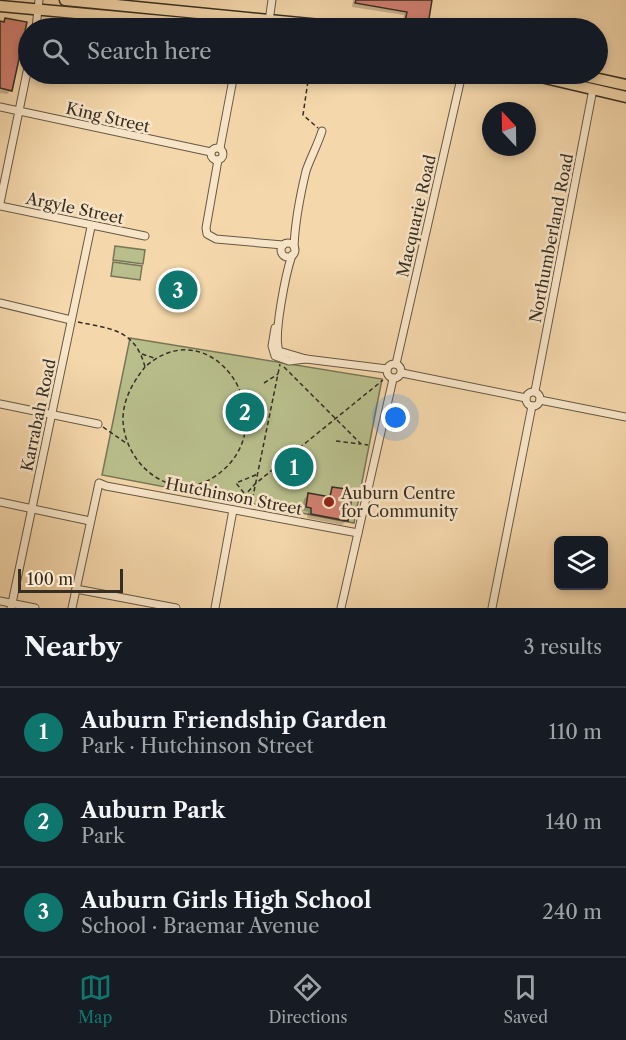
<!DOCTYPE html>
<meta charset="utf-8">
<style>
body{margin:0;font-family:"Libre Caslon Text",serif;background:#242831;color:#f1f3f6}
.controls{position:absolute;right:18px;bottom:18px;display:grid;overflow:hidden;border-radius:9px;box-shadow:0 3px 9px #0003}
.controls button{width:54px;height:54px;display:grid;place-items:center;padding:0;border:0;border-bottom:2px solid #363941;background:#171b24;color:#f1f3f6;font:30px sans-serif}
.compass{position:absolute;left:482px;top:102px;width:54px;height:54px;border-radius:50%;background:#171b24;box-shadow:0 3px 9px #0003;rotate:338deg}
.scale{position:absolute;left:18px;bottom:15px;width:105px;box-sizing:border-box;padding-left:6px;border:3px solid #372e23;border-top:0;font-size:16px;line-height:21px;white-space:nowrap;color:#372e23;-webkit-text-stroke:4px #f8e5c8;paint-order:stroke}
.you{position:absolute;left:396px;top:418px;width:21px;height:21px;margin:-15px;border:4px solid #fff;border-radius:50%;background:#1a73e8;box-shadow:0 0 0 9px #1a73e833}
.badge{display:grid;place-items:center;width:39px;height:39px;border-radius:50%;background:#0f766e;color:#fff;font-size:20px;font-weight:700}
.pin{position:absolute;translate:-50% -50%;border:3px solid #fff;box-shadow:0 2px 6px #0006}
.list{margin:0;padding:0;list-style:none}
h2{display:flex;justify-content:space-between;align-items:center;height:78px;margin:0;padding:0 24px;font-size:26px}
h2 small{font-size:20px;font-weight:400;color:#9ea1a6}
.list li{display:grid;grid-template-columns:39px 1fr auto;gap:18px;align-items:center;box-sizing:border-box;height:90px;padding:0 24px;border-top:2px solid #363941}
.list b{display:block;font-size:22px;white-space:nowrap}
.list p{margin:0;font-size:20px;white-space:nowrap;color:#9ea1a6}
.list em{font-size:20px;font-style:normal;color:#9ea1a6}
.icon{flex:none;width:33px;height:33px;fill:none;stroke:currentColor;stroke-width:2;stroke-linecap:round;stroke-linejoin:round}
.map{position:relative;flex:none;width:626px;height:608px;overflow:hidden}
.search{position:absolute;background:#171b24;box-shadow:0 3px 9px #0003;left:18px;right:18px;top:18px;height:66px;display:flex;align-items:center;gap:15px;box-sizing:border-box;padding:0 21px;border-radius:33px;color:#9ea1a6;font-size:22px}
.sheet{height:348px;background:#171b24}
nav{display:flex;justify-content:space-around;align-items:center;box-sizing:border-box;height:84px;border-top:2px solid #363941;background:#171b24;font-size:16px;color:#9ea1a6}
nav a{display:grid;justify-items:center;gap:3px}
nav .on{color:#0f766e}
.map>svg:first-child{display:block}
.green{fill:#b8bf8c;stroke:#787658;stroke-width:1.5}
.shadow{fill:#0003}
.building{fill:#cf7f70;stroke:#372e23;stroke-width:1.5}
.lines{fill:none;stroke-linecap:round;stroke-linejoin:round}
.minor-casing{stroke:#665845;stroke-width:9}
.trunk-casing{stroke:#372e23;stroke-width:13}
.path{stroke:#372e23;stroke-width:1.5;stroke-dasharray:4.5 3;stroke-linecap:butt}
.minor{stroke:#f8e5c8;stroke-width:7}
.trunk{stroke:#f4d7ab;stroke-width:10}
.path-bridge{stroke:#372e23;stroke-width:1.5;stroke-dasharray:4.5 3;stroke-linecap:butt}
.poi-dot{fill:#8f2418;stroke:#f8e5c8;stroke-width:2}
.labels{text-anchor:middle;dominant-baseline:central;stroke-width:5;stroke-linejoin:round;paint-order:stroke}
.street-label{font-size:16px;fill:#372e23;stroke:#f8e5c8}
.poi-label{font-size:16px;fill:#372e23;stroke:#f8e5c8;text-anchor:start}
</style>
<div class="map">
<svg width="626" height="608" viewBox="0 0 626 608">
<rect width="100%" height="100%" fill="#f4d7ab"/>
<filter id="stains"><feTurbulence type="fractalNoise" baseFrequency=".00333" numOctaves="4"/><feColorMatrix values="0 0 0 0 .2 0 0 0 0 .09 0 0 0 0 .02 0 0 0 .5 -.17"/></filter>
<radialGradient id="worn" r=".72"><stop offset=".6" stop-color="#630" stop-opacity="0"/><stop offset="1" stop-color="#630" stop-opacity=".3"/></radialGradient>
<g class="green">
<polygon points="115,246 145,250 143,264 113,260"/>
<polygon points="113,262 142,266 140,280 111,276"/>
<polygon points="130,338 382,379 354,523 102,475"/>
</g>
<g class="shadow">
<polygon points="353,0 430,0 426,24 422,28 402,25 404,15 352,7"/>
<polygon points="5,19 11,90 7,94 0,93 0,23"/>
<polygon points="99,74 124,74 120,78"/>
<polygon points="333,488 347,520 342,525 307,518 308,512 302,510 304,499 309,495 327,498"/>
</g>
<g class="building">
<polygon points="356,0 432,0 428,25 405,21 407,12 355,3"/>
<polygon points="5,18 27,22 12,91 0,88 0,21 4,22"/>
<polygon points="332,487 353,490 348,521 311,514 311,508 306,507 308,493 330,497"/>
</g>
<g class="lines">
<g class="minor-casing">
<g id="minor">
<polyline points="36,28 39,0"/>
<polyline points="268,28 272,0"/>
<polyline points="0,107 211,152"/>
<circle cx="217" cy="154" r="6"/>
<polyline points="220,148 234,74"/>
<polyline points="218,160 206,228 207,234 216,239 283,245"/>
<polyline points="0,203 28,67"/>
<polyline points="0,206 145,236"/>
<circle cx="288" cy="250" r="7"/>
<path d="M294,247c1,-26 6,-51 12,-76 4,-12 12,-27 16,-40"/>
<path d="M292,255c-6,18 -19,80 -13,96l27,8 81,10"/>
<polyline points="0,303 71,320"/>
<polyline points="275,328 272,346 275,356 289,361 306,359"/>
<circle cx="394" cy="371" r="7"/>
<polyline points="396,364 462,74"/>
<polyline points="402,373 526,398"/>
<polyline points="535,391 593,89"/>
<circle cx="533" cy="399" r="7"/>
<polyline points="540,400 626,417"/>
<polyline points="0,404 98,424"/>
<polyline points="0,502 90,521"/>
<polyline points="76,589 176,608"/>
<polyline points="0,601 35,608"/>
<polyline points="11,608 91,227"/>
<polyline points="72,608 99,483 106,486 358,533"/>
<polyline points="215,608 233,510"/>
<polyline points="341,608 393,379"/>
<polyline points="492,608 532,406"/>
</g>
</g>
<g class="trunk-casing">
<g id="trunk">
<polyline points="65,0 351,28"/>
<polyline points="0,6 238,28"/>
<polyline points="528,74 626,97"/>
<polyline points="576,74 626,85"/>
</g>
</g>
<g class="path">
<polyline points="309,74 303,115 318,128"/>
<polyline points="485,74 484,78 497,81 498,77"/>
<polyline points="493,74 501,75"/>
<path d="M78,322c33,7 57,7 67,45 68,-61 144,56 72,108 -43,32 -95,-11 -94,-58 1,-19 10,-35 22,-50"/>
<polyline points="142,354 154,358"/>
<polyline points="284,367 361,444 368,445"/>
<polyline points="264,383 278,374"/>
<polyline points="243,393 260,415 269,418"/>
<polyline points="103,427 126,443"/>
<polyline points="336,441 360,444"/>
<polyline points="244,493 236,483 258,474"/>
<polyline points="192,496 193,486"/>
<polyline points="238,503 255,484 383,380"/>
<polyline points="251,506 280,364"/>
</g>
<use href="#minor" class="minor"/>
<use href="#trunk" class="trunk"/>
<g class="path-bridge">
<polyline points="474,74 500,80 501,74"/>
<polyline points="482,74 498,77"/>
</g>
</g>
<circle class="poi-dot" cx="329" cy="502" r="6"/>
<g class="labels">
<g class="street-label">
<text transform="translate(108 117) rotate(13)">King Street</text>
<text transform="translate(75 208) rotate(12)">Argyle Street</text>
<text transform="translate(416 216) rotate(-77)">Macquarie Road</text>
<text transform="translate(551 238) rotate(-79)">Northumberland Road</text>
<text transform="translate(38 415) rotate(-78)">Karrabah Road</text>
<text transform="translate(234 496) rotate(11)">Hutchinson Street</text>
</g>
<g class="poi-label">
<text x="341" y="493">Auburn Centre<tspan x="341" dy="18">for Community</tspan></text>
</g>
</g>
<rect width="100%" height="100%" filter="url(#stains)"/>
<rect width="100%" height="100%" fill="url(#worn)"/>
</svg>
<div class="controls">
<button><svg class="icon" aria-label="layers" viewBox="0 0 24 24"><path d="M12 4l9 5-9 5-9-5zM3 14l9 5 9-5"/></svg></button>
</div>
<svg class="compass" viewBox="-18 -18 36 36"><path d="M0-13l5 13h-10z" fill="#e53935"/><path d="M0 13l5-13h-10z" fill="#9ea1a6"/></svg>
<div class="scale">100 m</div>
<div class="you"></div>
<div class="pin badge" style="left:294px;top:467px">1</div>
<div class="pin badge" style="left:245px;top:412px">2</div>
<div class="pin badge" style="left:178px;top:290px">3</div>
<div class="search"><svg class="icon" aria-label="search" viewBox="0 0 24 24"><circle cx="10" cy="10" r="6"/><path d="M15 15l6 6"/></svg>Search here</div>
</div>
<section class="sheet">
<h2>Nearby<small>3 results</small></h2>
<ul class="list">
<li><span class="badge">1</span><div><b>Auburn Friendship Garden</b><p>Park · Hutchinson Street</p></div><em>110 m</em></li>
<li><span class="badge">2</span><div><b>Auburn Park</b><p>Park</p></div><em>140 m</em></li>
<li><span class="badge">3</span><div><b>Auburn Girls High School</b><p>School · Braemar Avenue</p></div><em>240 m</em></li>
</ul>
</section>
<nav>
<a class="on"><svg class="icon" aria-label="map" viewBox="0 0 24 24"><path d="M3 6l6-2 6 2 6-2v14l-6 2-6-2-6 2zM9 4v14M15 6v14"/></svg>Map</a>
<a><svg class="icon" aria-label="directions" viewBox="0 0 24 24"><path d="M12 3l9 9-9 9-9-9zM9 14v-3h6M13 9l2 2-2 2"/></svg>Directions</a>
<a><svg class="icon" aria-label="saved" viewBox="0 0 24 24"><path d="M7 4h10v16l-5-4-5 4z"/></svg>Saved</a>
</nav>
